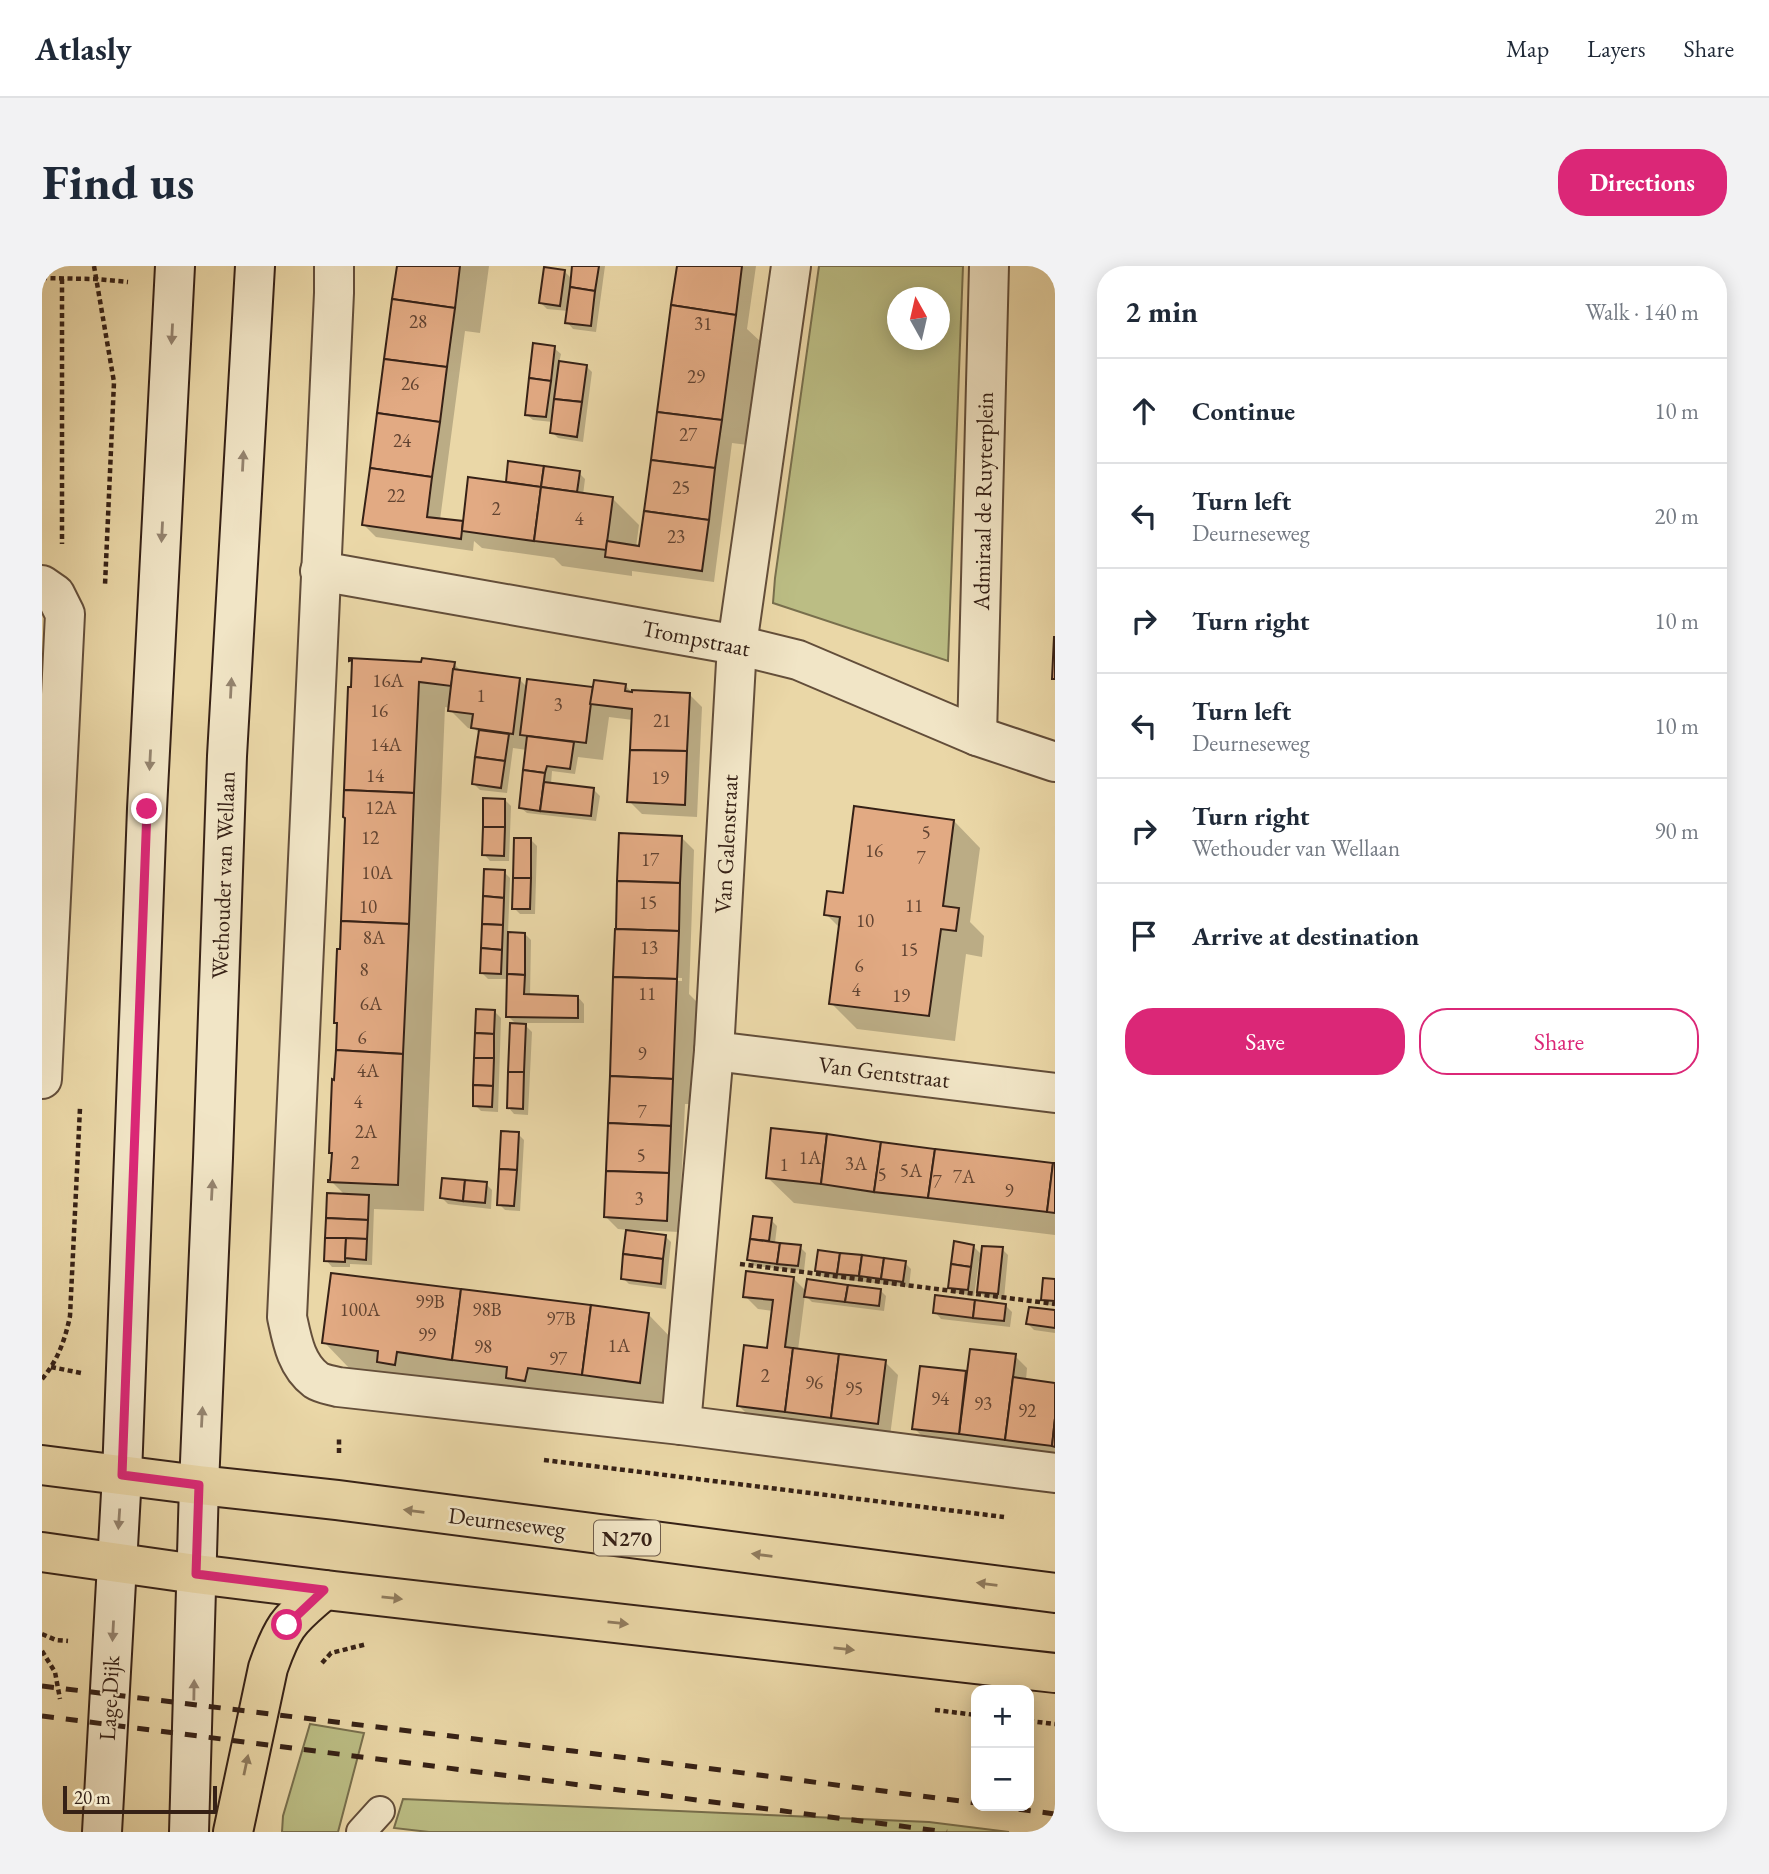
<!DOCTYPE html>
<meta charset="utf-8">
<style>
body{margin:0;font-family:"EB Garamond",serif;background:#f2f2f3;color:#1f2937}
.controls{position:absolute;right:21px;bottom:21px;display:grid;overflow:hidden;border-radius:14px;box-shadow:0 4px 18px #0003}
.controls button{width:63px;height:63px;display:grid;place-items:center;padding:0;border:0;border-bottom:2px solid #e0e1e3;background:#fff;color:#1f2937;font:35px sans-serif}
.compass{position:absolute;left:845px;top:21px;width:63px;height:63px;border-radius:50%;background:#fff;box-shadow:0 4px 18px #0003;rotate:352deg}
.scale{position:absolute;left:21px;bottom:18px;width:154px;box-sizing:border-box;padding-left:7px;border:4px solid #362116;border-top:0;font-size:19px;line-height:24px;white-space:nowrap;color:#362116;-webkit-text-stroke:5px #f1e5c6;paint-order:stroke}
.stop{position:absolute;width:21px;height:21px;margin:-16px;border:5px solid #db2777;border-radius:50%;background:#fff}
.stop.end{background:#db2777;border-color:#fff;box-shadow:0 2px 7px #0008}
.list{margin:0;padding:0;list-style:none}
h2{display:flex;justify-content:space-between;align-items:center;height:91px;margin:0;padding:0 28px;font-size:30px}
h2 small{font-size:23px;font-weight:400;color:#747a83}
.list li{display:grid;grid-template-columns:46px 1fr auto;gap:21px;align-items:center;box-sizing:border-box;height:105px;padding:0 28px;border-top:2px solid #e0e1e3}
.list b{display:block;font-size:26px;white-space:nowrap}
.list p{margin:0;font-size:23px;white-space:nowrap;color:#747a83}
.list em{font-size:23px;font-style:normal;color:#747a83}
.actions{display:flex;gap:14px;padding:21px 28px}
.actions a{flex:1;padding:16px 0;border:2px solid #db2777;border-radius:28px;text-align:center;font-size:24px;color:#db2777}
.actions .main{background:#db2777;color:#fff}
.icon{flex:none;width:38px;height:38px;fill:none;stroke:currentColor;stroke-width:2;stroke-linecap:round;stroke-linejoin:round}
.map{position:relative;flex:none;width:1013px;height:1566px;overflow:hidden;border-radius:28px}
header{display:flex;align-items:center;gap:42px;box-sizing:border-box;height:98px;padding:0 35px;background:#fff;border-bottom:2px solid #e0e1e3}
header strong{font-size:33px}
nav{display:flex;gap:38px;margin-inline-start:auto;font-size:24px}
.intro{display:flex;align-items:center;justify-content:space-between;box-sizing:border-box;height:168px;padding:0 42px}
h1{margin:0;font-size:49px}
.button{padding:18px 32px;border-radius:28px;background:#db2777;color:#fff;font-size:24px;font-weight:700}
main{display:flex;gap:42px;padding:0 42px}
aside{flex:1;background:#fff;border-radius:28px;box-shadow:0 4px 18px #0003}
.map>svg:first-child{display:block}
.green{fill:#bbbd84;stroke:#786f4d;stroke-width:2;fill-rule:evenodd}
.shadow{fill:#0003;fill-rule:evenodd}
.building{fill:#e2aa83;stroke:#362116;stroke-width:2}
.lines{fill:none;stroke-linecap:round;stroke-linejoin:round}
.service-casing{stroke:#634e3a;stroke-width:32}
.minor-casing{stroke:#634e3a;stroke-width:42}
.secondary-casing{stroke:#362116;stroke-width:42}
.primary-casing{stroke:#362116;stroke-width:42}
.path{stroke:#362116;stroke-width:4.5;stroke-dasharray:5 3.5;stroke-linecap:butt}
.service{stroke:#f1e5c6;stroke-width:28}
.minor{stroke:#f1e5c6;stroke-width:38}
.secondary{stroke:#f1e5c6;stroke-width:38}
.primary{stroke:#ead7a7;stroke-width:38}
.rail{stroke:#362116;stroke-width:5;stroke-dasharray:12 12;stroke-linecap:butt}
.oneway{fill:#94836e}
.oneway2{fill:#907c5e}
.route{stroke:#db2777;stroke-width:9}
.labels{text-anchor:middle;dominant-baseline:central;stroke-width:5;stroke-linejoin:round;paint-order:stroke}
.number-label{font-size:19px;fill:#614331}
.shield{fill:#f1e5c6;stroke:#6e5c4b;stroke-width:2}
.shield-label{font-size:21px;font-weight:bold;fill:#362116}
.street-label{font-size:23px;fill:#362116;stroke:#f1e5c6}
</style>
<header>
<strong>Atlasly</strong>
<nav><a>Map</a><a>Layers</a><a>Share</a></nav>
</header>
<div class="intro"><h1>Find us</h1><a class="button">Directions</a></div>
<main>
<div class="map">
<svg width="1013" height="1566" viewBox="0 0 1013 1566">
<rect width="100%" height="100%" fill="#ead7a7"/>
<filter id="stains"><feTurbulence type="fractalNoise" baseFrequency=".00286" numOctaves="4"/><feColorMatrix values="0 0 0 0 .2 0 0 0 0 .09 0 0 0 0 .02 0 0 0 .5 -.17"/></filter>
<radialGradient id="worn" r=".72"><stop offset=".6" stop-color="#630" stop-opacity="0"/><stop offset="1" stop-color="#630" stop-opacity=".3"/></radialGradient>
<g class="green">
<path d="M777,0h144l-15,395 -175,-58 2,-25zM856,32h42v42h-42z"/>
<polygon points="268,1458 322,1467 296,1566 240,1566 241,1550"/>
<polygon points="361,1533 887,1556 967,1566 387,1566 352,1562"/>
</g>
<g class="shadow">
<polygon points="356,0 447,0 438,67 423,65 398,254 420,257 422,260 469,219 465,215 537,207 543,213 541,229 571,233 597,259 594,281 599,282 637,0 714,0 705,63 719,76 706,179 690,177 672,316 590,305 590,310 520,300 512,292 440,282 432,275 431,285 334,271 322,259"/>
<polygon points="523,0 563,0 554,66 531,63 525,56 526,45 505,43 499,37 522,5 530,13 532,1"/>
<polygon points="512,82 519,88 517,97 544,100 550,106 541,176 516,172 510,166 511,156 491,154 484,148"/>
<polygon points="412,398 420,406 477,413 485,421 552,423 584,420 592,429 647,428 660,441 655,551 600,548 587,535 591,454 567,451 561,494 536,491 533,508 510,505 509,518 551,523 558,530 554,555 485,547 478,541 485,484 471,482 465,527 438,524 432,518 438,468 433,463 426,462 408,444 408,442 403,441 382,945 332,943 330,999 308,998 308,1001 290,1001 284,994 303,929 290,916 291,889 289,886 297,759 294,756 299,685 308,423"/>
<polygon points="463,534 469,540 467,595 448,595 442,588"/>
<polygon points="912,555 938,582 928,656 942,670 940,691 924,688 913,775 815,763 789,737 798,662 784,648 802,629"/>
<path d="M579,569l60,2 13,13 -5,144 13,13 -3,97h-14l-6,128 -39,-2v3l25,3 6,6 -5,47 -37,-5 -6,-6 4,-48 -9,-1 -12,-12zM584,710l56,2v3l-56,-2z"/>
<polygon points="489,574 495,580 493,648 478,648 472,642"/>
<polygon points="462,606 468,612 466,668 483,668 489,674 488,730 536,731 542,738 542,757 481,757 490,766 486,849 472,848 466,841 475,759 466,750 466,713 446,713 440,707"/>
<polygon points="453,746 459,752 456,846 439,845 433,839"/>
<polygon points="476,868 482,874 478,945 463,944 457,938"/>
<polygon points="1013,899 1013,969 752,937 725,911"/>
<polygon points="444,918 450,924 449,943 406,938 400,932"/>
<polygon points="712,951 729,954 735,960 733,977 758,981 764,987 762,1005 713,1000 707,994"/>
<polygon points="931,980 940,989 960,983 966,989 962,1033 943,1031 936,1025 940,995 937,995 932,1030 914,1027 908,1021"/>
<polygon points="863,997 869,1003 867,1021 781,1011 775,1005"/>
<polygon points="751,1012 765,1026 838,1024 844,1030 842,1045 770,1036 763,1029 756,1084 843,1096 856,1109 848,1170 709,1152 697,1140 726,1084 731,1045 716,1043 703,1030"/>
<polygon points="1013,1015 1013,1040 1007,1039 1001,1033"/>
<polygon points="963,1039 970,1046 968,1061 899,1053 893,1046"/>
<polygon points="1013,1046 1013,1067 992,1064 986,1058"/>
<polygon points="606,1048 632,1075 623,1142 308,1103 282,1076"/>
<polygon points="973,1090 985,1102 984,1114 1013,1118 1013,1191 885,1175 872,1162 879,1102 926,1107"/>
</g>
<g class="building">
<polygon points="355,0 418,0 413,42 350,33"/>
<polygon points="530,0 557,0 553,25 528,21"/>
<polygon points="635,0 700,0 694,49 629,39"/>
<polygon points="502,1 523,4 518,40 497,37"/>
<polygon points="528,21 553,25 549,60 523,57"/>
<polygon points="350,33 413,42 405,101 342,93"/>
<polygon points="629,39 694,49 680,154 615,146"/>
<polygon points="491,77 513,80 509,115 487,112"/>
<polygon points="342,93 405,101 398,156 335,147"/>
<polygon points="517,95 545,99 540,136 512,133"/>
<polygon points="487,112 509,115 504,151 483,149"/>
<polygon points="512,133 540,136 535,171 508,167"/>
<polygon points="615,146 680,154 673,202 609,194"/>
<polygon points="335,147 398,156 390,211 328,202"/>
<polygon points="609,194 673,202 667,254 602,245"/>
<polygon points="466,195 502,200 499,221 464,216"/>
<polygon points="502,200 538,205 535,226 499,221"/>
<polygon points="328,202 390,211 385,251 421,255 419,273 320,259"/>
<polygon points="426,211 499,221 492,275 420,265"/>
<polygon points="499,221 571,231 564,284 492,275"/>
<polygon points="602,245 667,254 660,305 563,291 565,275 597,280"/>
<polygon points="1012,371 1013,371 1013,413 1010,413"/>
<polygon points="307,392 379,396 380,392 413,396 409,420 377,416 372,527 302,524 306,421 309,421 310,394 307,395"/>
<polygon points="411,403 478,412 471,468 429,462 431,448 406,445"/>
<polygon points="485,413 551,421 544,477 478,469"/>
<polygon points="552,414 584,418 583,425 590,426 590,424 648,427 645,485 588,484 590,443 548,438"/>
<polygon points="437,464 467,468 463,495 433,491"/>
<polygon points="485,470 532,476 528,503 505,500 503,507 481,504"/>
<polygon points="588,484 645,485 643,539 585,536"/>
<polygon points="433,491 463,495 459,522 430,518"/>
<polygon points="481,504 503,507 498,545 477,542"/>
<polygon points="502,516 552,522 549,550 498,545"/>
<polygon points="302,524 372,527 367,658 299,655 303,552 301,551"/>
<polygon points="441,532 463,533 463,561 441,561"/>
<polygon points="812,540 912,554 901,640 917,642 914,665 899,663 887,750 787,738 798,651 782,649 785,625 801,627"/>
<polygon points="441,561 463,561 462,590 440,589"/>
<polygon points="577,567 640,570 638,617 575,615"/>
<polygon points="472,572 489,572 489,612 471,612"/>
<polygon points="442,603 463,604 462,632 441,630"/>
<polygon points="471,612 489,612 488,643 470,643"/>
<polygon points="575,615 638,617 637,665 574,663"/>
<polygon points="441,630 462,632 461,659 440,658"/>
<polygon points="299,655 367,658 361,788 294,784 295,757 292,757 295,683 298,683"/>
<polygon points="440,658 461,659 460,684 439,682"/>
<polygon points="573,663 637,665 635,713 571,711"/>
<polygon points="466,666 483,667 483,709 465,708"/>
<polygon points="439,682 460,684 459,708 438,707"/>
<polygon points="465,708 483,709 482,728 536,730 536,752 464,751"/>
<polygon points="571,711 635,713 631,813 568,810"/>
<polygon points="434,743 453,744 452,768 433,767"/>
<polygon points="468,757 484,758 482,806 466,806"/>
<polygon points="433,767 452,768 452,792 432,792"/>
<polygon points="294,784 361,788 356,919 286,916 286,914 288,914 290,887 287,887 290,813 292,814"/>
<polygon points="432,792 452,792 451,820 431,819"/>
<polygon points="466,806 482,806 481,843 465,842"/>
<polygon points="568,810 631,813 629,860 566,857"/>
<polygon points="431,819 451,820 450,841 431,840"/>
<polygon points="566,857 629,860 627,907 564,905"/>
<polygon points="729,862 785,868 779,918 724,912"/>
<polygon points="459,865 477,866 475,904 457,903"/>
<polygon points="785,868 839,876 832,926 779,918"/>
<polygon points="839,876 893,883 886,932 832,926"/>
<polygon points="893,883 1011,897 1005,946 886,932"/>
<polygon points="1011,897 1013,897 1013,947 1005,946"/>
<polygon points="457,903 475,904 472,940 455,939"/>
<polygon points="564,905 627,907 625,955 562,951"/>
<polygon points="400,912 423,914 421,935 398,932"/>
<polygon points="423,914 445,916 443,937 421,935"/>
<polygon points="285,927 327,929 326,954 284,952"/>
<polygon points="711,950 730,952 727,975 708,973"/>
<polygon points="284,952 326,954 325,973 283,972"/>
<polygon points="584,964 624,969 621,993 581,988"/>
<polygon points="283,972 304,972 303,996 282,995"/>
<polygon points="304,972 325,973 324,994 303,992"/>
<polygon points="708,973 738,977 735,998 705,994"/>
<polygon points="912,975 932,979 929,1001 909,998"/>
<polygon points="738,977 759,979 756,1000 735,998"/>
<polygon points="940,980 961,981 956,1028 935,1026"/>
<polygon points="776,984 798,987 795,1008 773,1005"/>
<polygon points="798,987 820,989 817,1010 795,1008"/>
<polygon points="581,988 621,993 619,1018 579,1013"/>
<polygon points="820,989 842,992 839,1013 817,1010"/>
<polygon points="842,992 864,995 861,1016 839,1013"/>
<polygon points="909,998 929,1001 926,1024 906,1022"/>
<polygon points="704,1005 752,1011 743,1081 751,1082 743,1146 695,1140 702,1079 725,1082 731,1034 701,1031"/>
<polygon points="289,1007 419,1023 410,1094 355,1086 353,1099 335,1096 336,1085 280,1077"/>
<polygon points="1001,1012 1013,1013 1013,1035 999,1034"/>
<polygon points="765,1013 806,1019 803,1036 762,1031"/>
<polygon points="806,1019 839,1023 837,1040 803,1036"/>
<polygon points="419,1023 549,1039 540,1109 486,1102 483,1115 464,1112 465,1101 410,1094"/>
<polygon points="893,1029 933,1034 931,1052 891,1047"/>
<polygon points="933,1034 964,1038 962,1055 931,1052"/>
<polygon points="549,1039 607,1047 598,1117 540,1109"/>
<polygon points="987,1041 1013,1044 1013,1062 984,1058"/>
<polygon points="751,1082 797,1088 789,1152 743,1146"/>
<polygon points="928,1083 974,1088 963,1174 917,1168"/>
<polygon points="797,1088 844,1094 836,1158 789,1152"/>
<polygon points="878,1100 924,1105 917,1168 870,1163"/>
<polygon points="971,1111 1013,1117 1013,1152 1010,1180 963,1174"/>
<polygon points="1013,1152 1013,1181 1010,1180"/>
</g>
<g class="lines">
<g class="service-casing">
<polyline id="service" points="319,1566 338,1545"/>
</g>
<g class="minor-casing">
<g id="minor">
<path d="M292,0v27l-47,1024c5,23 9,48 29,63 6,4 15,5 22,7l343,38 374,48"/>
<polyline points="278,305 695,379 756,394 935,470 1013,496"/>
<polyline points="0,319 13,328 23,348 0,813"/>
<polyline points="935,470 947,0"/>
<polyline points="672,785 1013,827"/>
<polyline points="639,1159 672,785 695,379 749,0"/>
</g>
</g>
<g class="secondary-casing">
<g id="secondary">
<polyline points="60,1566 80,1209 105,543 133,0"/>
<polyline points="147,1566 157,1219 171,892 185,490 213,0"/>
</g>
</g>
<g class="primary-casing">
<g id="primary">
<polyline points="0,1199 157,1219 295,1234 1013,1327"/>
<polyline points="0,1286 154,1308 292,1325 1013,1407"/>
<path d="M191,1566l35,-164c5,-14 10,-29 19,-42 10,-14 25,-25 37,-36"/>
</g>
</g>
<g class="path">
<polyline points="52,0 72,116 63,319"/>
<polyline points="0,12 54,13 86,16"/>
<polyline points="20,13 20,278"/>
<polyline points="698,998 1013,1038"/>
<polyline points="9,1101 39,1107"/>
<path d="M0,1113c16,-19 23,-39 28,-63l10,-208"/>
<polyline points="297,1187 297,1171"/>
<polyline points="502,1194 962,1251"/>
<polyline points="0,1368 14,1374 26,1375"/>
<polyline points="0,1385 13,1406 18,1433"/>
<polyline points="280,1397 289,1387 325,1378"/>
<polyline points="893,1444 934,1449"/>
<polyline points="987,1455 1013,1458"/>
</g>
<use href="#service" class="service"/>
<use href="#minor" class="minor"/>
<use href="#secondary" class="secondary"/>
<use href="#primary" class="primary"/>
<g class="rail">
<polyline points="0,1420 531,1485 934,1537"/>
<polyline points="0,1450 905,1566"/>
<polyline points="953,1540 1013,1548"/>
</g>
</g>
<defs><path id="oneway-solid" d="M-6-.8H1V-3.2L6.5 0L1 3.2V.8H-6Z" transform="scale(1.75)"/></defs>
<g class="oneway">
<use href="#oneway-solid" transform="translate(130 68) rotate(93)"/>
<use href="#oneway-solid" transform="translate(201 195) rotate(-87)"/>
<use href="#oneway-solid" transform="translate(120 266) rotate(93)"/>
<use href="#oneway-solid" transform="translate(189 422) rotate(-87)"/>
<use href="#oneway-solid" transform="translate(108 494) rotate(93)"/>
<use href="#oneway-solid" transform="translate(170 924) rotate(-87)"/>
<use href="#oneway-solid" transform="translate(160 1151) rotate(-87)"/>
<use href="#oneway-solid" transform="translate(77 1253) rotate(94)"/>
<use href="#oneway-solid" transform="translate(71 1365) rotate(93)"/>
<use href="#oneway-solid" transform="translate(152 1424) rotate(-89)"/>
</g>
<g class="oneway2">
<use href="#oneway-solid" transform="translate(372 1245) rotate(-173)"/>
<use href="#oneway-solid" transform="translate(720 1289) rotate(-173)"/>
<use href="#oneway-solid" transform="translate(945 1318) rotate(-173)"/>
<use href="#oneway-solid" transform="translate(350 1332) rotate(6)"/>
<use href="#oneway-solid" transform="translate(576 1357) rotate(6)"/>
<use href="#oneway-solid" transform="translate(802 1383) rotate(6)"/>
<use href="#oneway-solid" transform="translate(204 1499) rotate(-78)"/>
</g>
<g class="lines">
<polyline class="route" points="105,543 80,1209 157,1219 154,1308 282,1324 245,1359"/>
</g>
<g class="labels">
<g class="number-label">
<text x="376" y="55">28</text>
<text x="661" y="57">31</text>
<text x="654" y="110">29</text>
<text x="368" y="117">26</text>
<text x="646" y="168">27</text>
<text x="360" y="174">24</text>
<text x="639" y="221">25</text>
<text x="354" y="229">22</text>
<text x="454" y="242">2</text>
<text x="537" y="252">4</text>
<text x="634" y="270">23</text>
<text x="346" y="414">16A</text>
<text x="439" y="429">1</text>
<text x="516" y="438">3</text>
<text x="337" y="444">16</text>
<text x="620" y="454">21</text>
<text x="344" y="478">14A</text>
<text x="333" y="509">14</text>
<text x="618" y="511">19</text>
<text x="339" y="541">12A</text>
<text x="884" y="566">5</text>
<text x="328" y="571">12</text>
<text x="832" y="584">16</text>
<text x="879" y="591">7</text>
<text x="608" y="593">17</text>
<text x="335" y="606">10A</text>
<text x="606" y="636">15</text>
<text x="872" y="639">11</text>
<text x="326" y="640">10</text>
<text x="823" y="654">10</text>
<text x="332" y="671">8A</text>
<text x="607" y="681">13</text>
<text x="867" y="683">15</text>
<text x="817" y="699">6</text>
<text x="322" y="703">8</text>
<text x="814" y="723">4</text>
<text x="605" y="727">11</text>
<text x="859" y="729">19</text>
<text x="329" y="737">6A</text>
<text x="320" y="771">6</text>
<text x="600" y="787">9</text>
<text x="326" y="804">4A</text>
<text x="316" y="835">4</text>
<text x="600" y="845">7</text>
<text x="324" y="865">2A</text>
<text x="599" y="889">5</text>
<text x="768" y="891">1A</text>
<text x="313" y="896">2</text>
<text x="814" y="897">3A</text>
<text x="742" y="898">1</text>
<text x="869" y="904">5A</text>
<text x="840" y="908">5</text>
<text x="922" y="910">7A</text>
<text x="895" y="915">7</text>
<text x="967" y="924">9</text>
<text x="597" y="932">3</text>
<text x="388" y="1035">99B</text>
<text x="318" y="1043">100A</text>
<text x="445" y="1043">98B</text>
<text x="519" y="1052">97B</text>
<text x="385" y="1068">99</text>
<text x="577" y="1079">1A</text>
<text x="441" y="1080">98</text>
<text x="516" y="1092">97</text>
<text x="723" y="1109">2</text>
<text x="772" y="1116">96</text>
<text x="812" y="1122">95</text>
<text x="898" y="1132">94</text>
<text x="941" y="1137">93</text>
<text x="985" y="1144">92</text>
</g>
<rect class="shield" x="552" y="1254.5" width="66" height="35" rx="5"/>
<g class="shield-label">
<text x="585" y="1272">N270</text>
</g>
<g class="street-label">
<text transform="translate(941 235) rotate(-89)">Admiraal de Ruyterplein</text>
<text transform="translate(654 372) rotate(11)">Trompstraat</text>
<text transform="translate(684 578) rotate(-87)">Van Galenstraat</text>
<text transform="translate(181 609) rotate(-88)">Wethouder van Wellaan</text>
<text transform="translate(842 806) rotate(7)">Van Gentstraat</text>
<text transform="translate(465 1256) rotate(7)">Deurneseweg</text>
<text transform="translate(67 1432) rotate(-87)">Lage Dijk</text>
</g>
</g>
<rect width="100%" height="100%" filter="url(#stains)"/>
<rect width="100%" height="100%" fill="url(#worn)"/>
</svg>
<div class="controls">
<button>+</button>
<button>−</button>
</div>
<svg class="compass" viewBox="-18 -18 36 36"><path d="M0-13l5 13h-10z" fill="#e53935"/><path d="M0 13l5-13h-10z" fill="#747a83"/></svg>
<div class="scale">20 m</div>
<div class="stop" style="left:245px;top:1359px"></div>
<div class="stop end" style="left:105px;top:543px"></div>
</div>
<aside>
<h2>2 min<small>Walk · 140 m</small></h2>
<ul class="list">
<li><svg class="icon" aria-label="ahead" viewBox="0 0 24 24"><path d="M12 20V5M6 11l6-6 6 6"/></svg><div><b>Continue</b></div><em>10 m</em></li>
<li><svg class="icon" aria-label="left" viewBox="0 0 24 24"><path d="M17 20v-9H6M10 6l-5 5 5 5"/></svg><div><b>Turn left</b><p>Deurneseweg</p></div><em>20 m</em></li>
<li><svg class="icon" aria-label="right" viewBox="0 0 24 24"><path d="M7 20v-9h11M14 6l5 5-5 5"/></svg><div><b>Turn right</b></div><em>10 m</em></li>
<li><svg class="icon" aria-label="left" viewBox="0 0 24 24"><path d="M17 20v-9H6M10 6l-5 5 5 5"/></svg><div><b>Turn left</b><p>Deurneseweg</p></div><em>10 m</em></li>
<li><svg class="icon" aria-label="right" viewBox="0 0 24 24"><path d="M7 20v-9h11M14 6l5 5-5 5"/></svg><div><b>Turn right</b><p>Wethouder van Wellaan</p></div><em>90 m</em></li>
<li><svg class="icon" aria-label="arrive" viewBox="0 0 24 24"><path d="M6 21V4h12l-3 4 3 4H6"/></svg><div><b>Arrive at destination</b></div></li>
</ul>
<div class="actions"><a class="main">Save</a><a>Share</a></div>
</aside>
</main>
